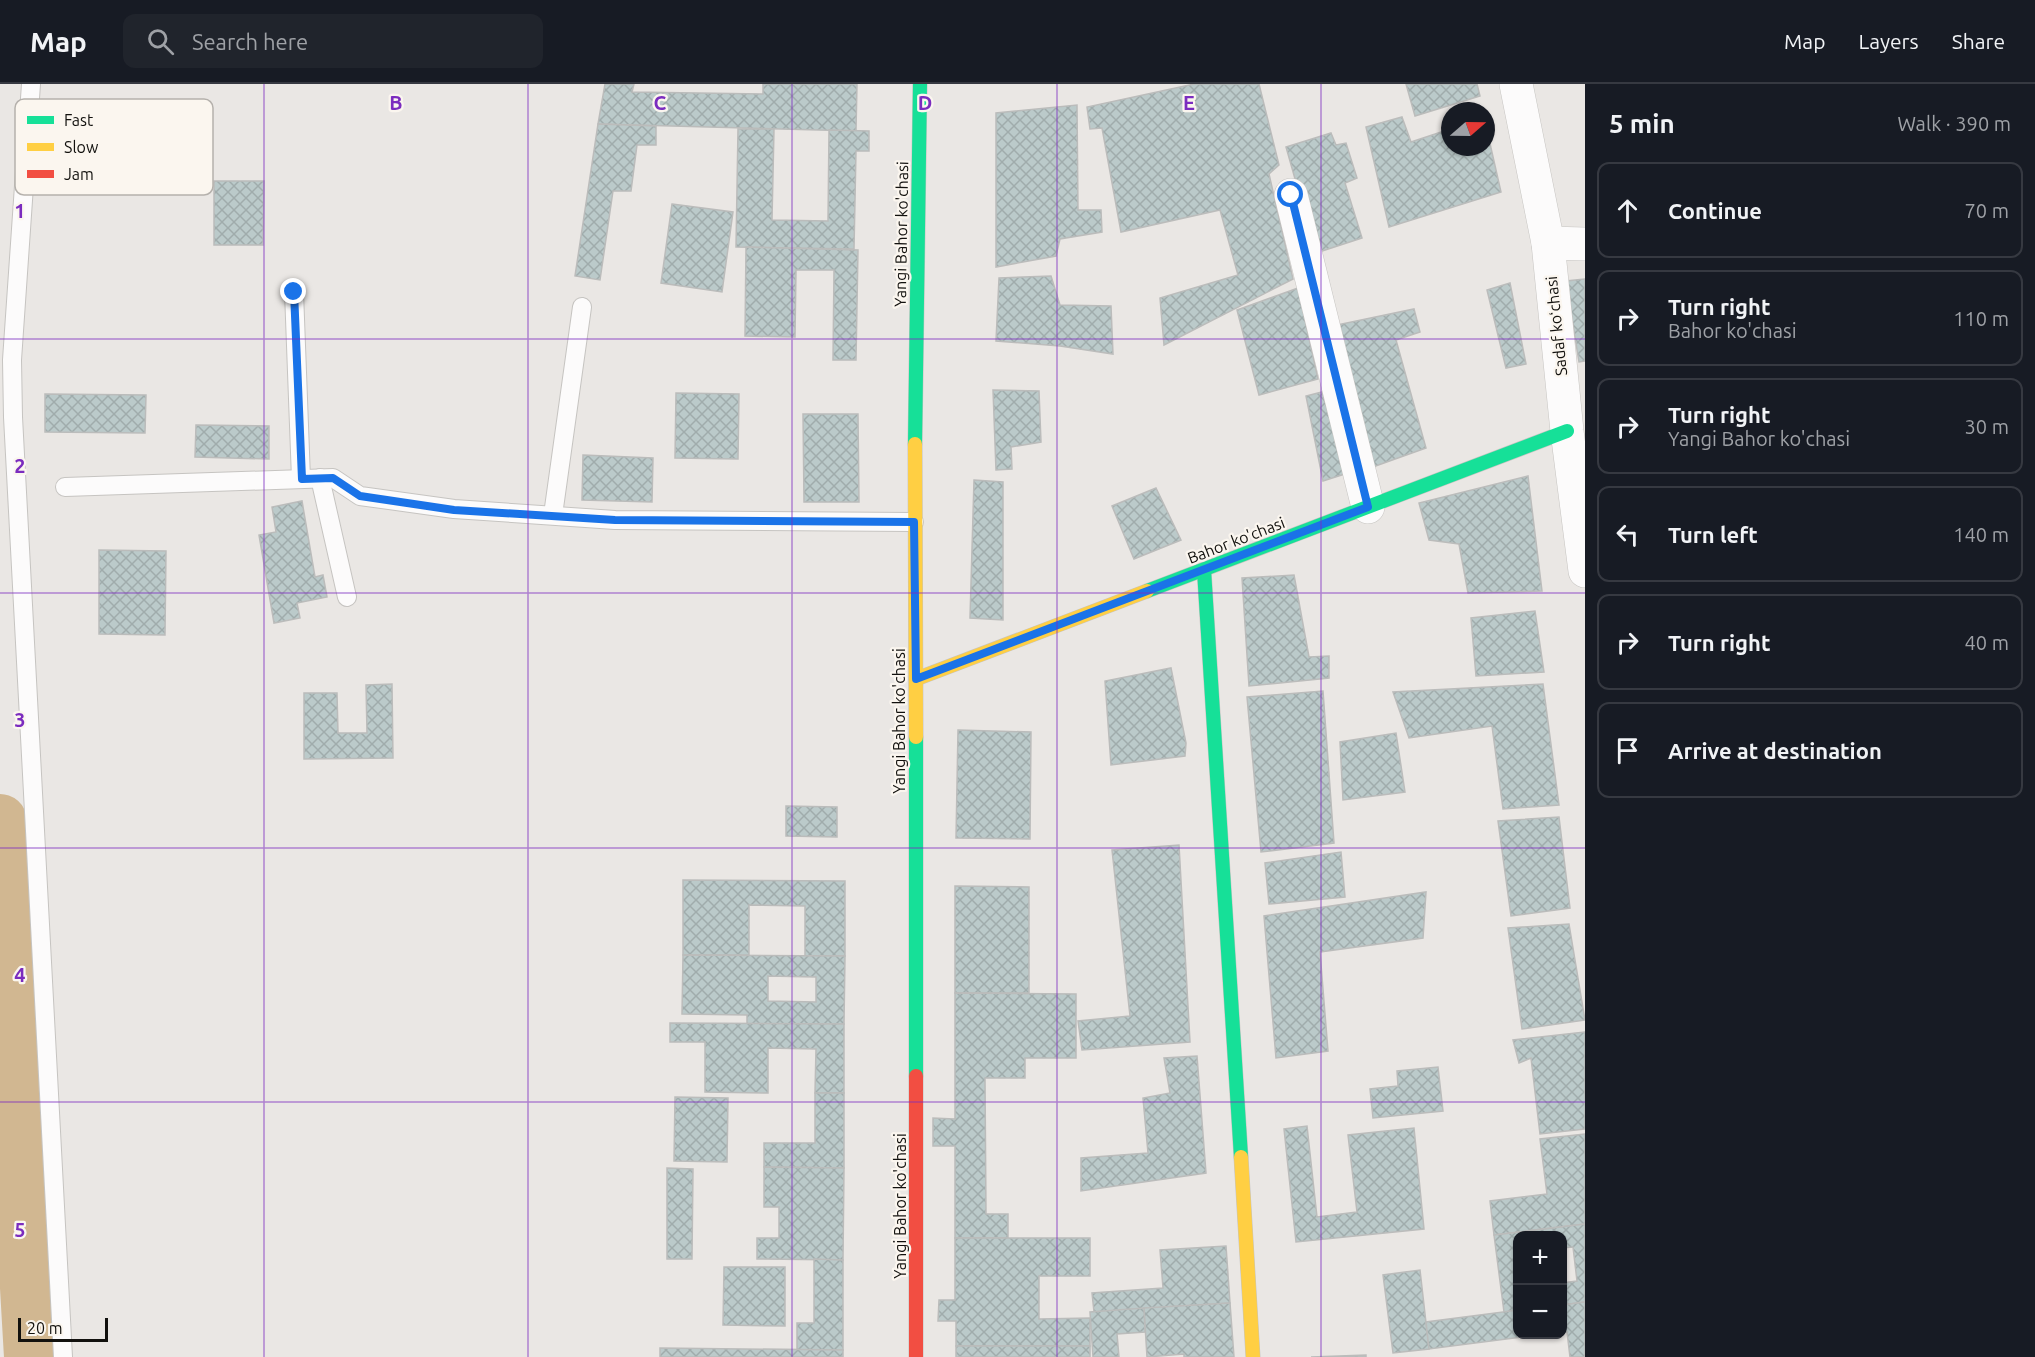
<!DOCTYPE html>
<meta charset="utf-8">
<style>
body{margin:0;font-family:Ubuntu,sans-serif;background:#20242c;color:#f1f3f6}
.controls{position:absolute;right:18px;bottom:18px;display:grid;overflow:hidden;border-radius:12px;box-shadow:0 2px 4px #0004}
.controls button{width:54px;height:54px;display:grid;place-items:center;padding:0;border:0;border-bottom:2px solid #363941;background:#171b24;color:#f1f3f6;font:30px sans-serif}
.compass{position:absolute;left:1441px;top:18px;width:54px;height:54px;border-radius:50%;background:#171b24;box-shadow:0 2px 4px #0004;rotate:70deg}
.scale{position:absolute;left:18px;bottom:15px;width:90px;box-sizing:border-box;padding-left:6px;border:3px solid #12110e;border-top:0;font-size:16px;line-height:21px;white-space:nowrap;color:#12110e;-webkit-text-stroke:4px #fbf6ef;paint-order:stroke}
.stop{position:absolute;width:18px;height:18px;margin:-14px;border:4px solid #1a73e8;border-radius:50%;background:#fff}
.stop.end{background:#1a73e8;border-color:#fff;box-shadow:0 2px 6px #0008}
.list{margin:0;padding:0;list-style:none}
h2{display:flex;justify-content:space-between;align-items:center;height:78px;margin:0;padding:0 24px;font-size:26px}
h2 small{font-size:20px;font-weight:400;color:#9ea1a6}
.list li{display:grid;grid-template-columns:39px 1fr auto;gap:18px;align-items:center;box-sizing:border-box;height:96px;margin:0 12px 12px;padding:0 12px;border:2px solid #363941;border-radius:12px}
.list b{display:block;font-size:22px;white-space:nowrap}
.list p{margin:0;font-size:20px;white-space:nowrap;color:#9ea1a6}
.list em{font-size:20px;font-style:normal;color:#9ea1a6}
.icon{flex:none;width:33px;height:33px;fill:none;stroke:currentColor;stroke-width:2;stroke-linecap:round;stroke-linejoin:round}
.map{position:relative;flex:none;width:1585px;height:1273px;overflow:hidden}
header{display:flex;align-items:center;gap:36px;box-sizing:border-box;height:84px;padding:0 30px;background:#171b24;border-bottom:2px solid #363941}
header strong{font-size:28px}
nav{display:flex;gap:33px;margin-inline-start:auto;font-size:21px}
.search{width:420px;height:54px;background:#20242c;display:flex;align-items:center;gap:15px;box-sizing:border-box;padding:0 21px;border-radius:12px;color:#9ea1a6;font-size:22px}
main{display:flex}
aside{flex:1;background:#171b24}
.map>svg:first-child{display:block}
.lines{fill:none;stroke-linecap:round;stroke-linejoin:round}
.river{stroke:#d1b791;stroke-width:54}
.building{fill:url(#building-cross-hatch);stroke:#bbbcbb;stroke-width:1.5;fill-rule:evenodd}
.lane-casing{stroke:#c6c4c1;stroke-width:20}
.street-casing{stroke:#c6c4c1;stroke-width:34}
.fast-casing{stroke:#c6c4c1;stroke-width:15}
.slow-casing{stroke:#c6c4c1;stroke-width:15}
.jam-casing{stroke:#c6c4c1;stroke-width:15}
.lane{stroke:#fcfbfb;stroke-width:18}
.street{stroke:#fcfbfb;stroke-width:33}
.fast{stroke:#16e098;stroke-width:14}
.slow{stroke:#ffcf43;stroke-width:14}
.jam{stroke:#f24e42;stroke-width:14}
.route{stroke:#1a73e8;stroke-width:8}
.grid{fill:none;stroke:#7b2cbf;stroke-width:1.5;stroke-opacity:0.55}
.labels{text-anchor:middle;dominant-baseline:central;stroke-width:4.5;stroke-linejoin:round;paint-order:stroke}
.street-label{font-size:16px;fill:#12110e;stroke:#fbf6ef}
.key{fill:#fbf6ef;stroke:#b5b1ac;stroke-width:1.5}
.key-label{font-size:16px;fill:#12110e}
.grid-label{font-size:20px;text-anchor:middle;font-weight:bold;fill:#7b2cbf;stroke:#fbf6ef;stroke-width:4.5;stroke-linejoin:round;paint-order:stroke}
</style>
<header>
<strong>Map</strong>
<div class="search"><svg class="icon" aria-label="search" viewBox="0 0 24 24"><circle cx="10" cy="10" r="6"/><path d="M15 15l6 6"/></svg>Search here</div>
<nav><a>Map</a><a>Layers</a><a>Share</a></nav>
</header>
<main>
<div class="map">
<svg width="1585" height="1273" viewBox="0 0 1585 1273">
<defs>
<pattern id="building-cross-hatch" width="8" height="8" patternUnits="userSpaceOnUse" patternTransform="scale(1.5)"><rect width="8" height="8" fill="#bbcaca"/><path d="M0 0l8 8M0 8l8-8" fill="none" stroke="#a0acac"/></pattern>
</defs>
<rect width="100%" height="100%" fill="#eae7e4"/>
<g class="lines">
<polyline class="river" points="0,737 31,1273"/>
</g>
<g class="building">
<polygon points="605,0 634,0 632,8 763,10 763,0 857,0 856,47 598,40"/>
<polygon points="1194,0 1259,0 1279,81 1269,90 1293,195 1164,261 1160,214 1238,191 1220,126 1121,148 1102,44 1090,45 1087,23"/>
<polygon points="1406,0 1477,0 1480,12 1415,32"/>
<polygon points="1077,21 1078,126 1101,126 1102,148 1060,155 1056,172 996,183 996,29"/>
<polygon points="1402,33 1411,58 1450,45 1450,63 1486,63 1486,42 1501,108 1389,143 1366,43"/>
<polygon points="598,40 656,42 656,61 637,61 631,107 613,107 600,196 575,192"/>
<polygon points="738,45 774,45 772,136 828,137 829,46 869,47 869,67 856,67 854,165 736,163"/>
<polygon points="1331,49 1336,61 1346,59 1357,94 1345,99 1362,154 1316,169 1286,63"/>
<polygon points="214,97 264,97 263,161 214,161"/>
<polygon points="672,120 733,128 722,208 661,199"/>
<polygon points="746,163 858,166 856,276 833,276 834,186 796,186 795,253 745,252"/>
<polygon points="1051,192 1060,221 1111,222 1113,270 1060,262 996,257 999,194"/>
<polygon points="1585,195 1585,277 1579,278 1566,197"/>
<polygon points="1510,199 1526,280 1506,284 1487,206"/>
<polygon points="1298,204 1318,295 1259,311 1237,226"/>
<polygon points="1414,225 1420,248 1396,256 1426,364 1370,384 1332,242"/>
<polygon points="993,306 1039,307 1041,358 1011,363 1012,385 996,386"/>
<polygon points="1322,308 1348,389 1323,397 1306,312"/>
<polygon points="676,309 739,310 738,375 675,374"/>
<polygon points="45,310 146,311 145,349 45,348"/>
<polygon points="803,330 858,330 859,418 804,418"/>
<polygon points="196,341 269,342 269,375 195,373"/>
<polygon points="583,371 653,374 652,418 582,416"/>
<polygon points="1528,392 1542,507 1468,509 1459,460 1429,456 1419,419"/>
<polygon points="974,396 1003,398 1003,536 970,534"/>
<polygon points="1156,404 1181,456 1134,475 1112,422"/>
<polygon points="302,417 315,493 323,491 327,513 297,519 300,534 274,539 259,451 276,448 272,423"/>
<polygon points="99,466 166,467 165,551 99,550"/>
<polygon points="1294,491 1309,573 1329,572 1329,594 1249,602 1242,494"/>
<polygon points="1535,527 1544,588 1476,592 1471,534"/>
<polygon points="1171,584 1186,659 1185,672 1111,681 1105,597"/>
<polygon points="392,600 393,674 304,675 304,609 337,609 338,649 367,649 366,601"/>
<polygon points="1543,600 1559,721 1503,725 1492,642 1409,654 1393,608"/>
<polygon points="1323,607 1334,759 1261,768 1247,613"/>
<polygon points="958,646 1031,648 1030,755 956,754"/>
<polygon points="1396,649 1405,708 1343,716 1340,658"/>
<polygon points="786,722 837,723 837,753 786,752"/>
<polygon points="1559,733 1570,824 1511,832 1498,737"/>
<polygon points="1179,761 1190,958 1082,966 1078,937 1130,932 1112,766"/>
<polygon points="1341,768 1345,813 1269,820 1265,779"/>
<polygon points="683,796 845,797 845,872 805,872 805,822 749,821 749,871 683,871"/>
<polygon points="955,802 1029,803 1029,909 955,909"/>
<polygon points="1426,808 1423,854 1320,868 1328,967 1276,974 1264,832"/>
<polygon points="1569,840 1585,936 1522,945 1508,844"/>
<path d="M683,871l162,1 -1,68h-97v-9l-65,-1zM768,892l48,1v25l-48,-1z"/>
<polygon points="955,909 1076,910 1076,974 1025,974 1025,994 985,994 986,1130 1008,1130 1008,1154 955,1154 955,1062 933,1062 933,1034 955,1035"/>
<polygon points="670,939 844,940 844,1009 815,1009 816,965 768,964 768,1009 705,1008 705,958 670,958"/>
<polygon points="1585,948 1585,1045 1540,1050 1531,974 1519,979 1513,956"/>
<polygon points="1197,972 1206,1089 1081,1107 1081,1074 1148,1069 1143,1014 1170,1009 1164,974"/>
<polygon points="1438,983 1443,1027 1373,1034 1370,1005 1398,1002 1397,987"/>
<polygon points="815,1009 844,1009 844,1084 764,1083 764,1059 815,1059"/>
<polygon points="675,1013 728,1014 727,1078 674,1077"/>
<polygon points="1307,1042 1317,1133 1357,1128 1348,1051 1414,1044 1424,1145 1296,1158 1284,1045"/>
<polygon points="1585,1050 1585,1140 1494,1151 1490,1117 1547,1110 1540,1055"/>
<polygon points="764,1083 844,1084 843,1176 757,1175 757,1154 779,1154 779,1123 764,1123"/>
<polygon points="667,1084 693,1085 692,1175 667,1175"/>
<polygon points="1585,1140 1585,1218 1562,1221 1562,1199 1577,1197 1573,1163 1562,1164 1562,1152 1518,1152 1518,1226 1504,1228 1494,1151"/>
<polygon points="955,1154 1090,1154 1090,1192 1039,1192 1039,1235 1090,1234 1090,1262 956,1262 956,1237 938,1237 939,1216 955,1216"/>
<polygon points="1226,1162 1230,1219 1094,1228 1092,1209 1163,1204 1160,1166"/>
<polygon points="814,1175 843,1176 843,1266 797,1266 797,1239 814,1239"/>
<polygon points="724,1183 785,1183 785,1242 723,1241"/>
<polygon points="1420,1186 1429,1265 1393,1269 1383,1191"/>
<polygon points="1585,1218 1585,1273 1570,1273 1567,1248 1562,1248 1562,1221"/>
<polygon points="1230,1219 1234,1273 1184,1273 1184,1270 1147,1273 1144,1224"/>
<polygon points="1144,1224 1145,1248 1117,1250 1119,1273 1093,1273 1090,1228"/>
<polygon points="1518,1226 1518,1250 1545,1250 1429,1265 1426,1238"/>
<rect x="956" y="1262" width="134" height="11"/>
<polygon points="660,1264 843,1266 843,1273 660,1273"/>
<polygon points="1366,1271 1366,1273 1311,1273"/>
</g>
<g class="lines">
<g class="lane-casing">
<g id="lane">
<polyline points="31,0 12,276 13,333 63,1273"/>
<polyline points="294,208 301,395"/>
<polyline points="320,394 347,513"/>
<polyline points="65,403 333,394 360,412 454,425 615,436 914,438"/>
<polyline points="553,431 582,223"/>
</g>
</g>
<g class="street-casing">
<g id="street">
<polyline points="1516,0 1548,159 1567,347 1585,487"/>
<polyline points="1291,111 1368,423"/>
<polyline points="1548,159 1585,160"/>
</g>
</g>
<g class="fast-casing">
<g id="fast">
<polyline points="915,360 920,0"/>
<polyline points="1204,486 1241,1073"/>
<polyline points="1147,507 1567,347"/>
<polyline points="916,653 916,992"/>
</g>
</g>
<g class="slow-casing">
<g id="slow">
<polyline points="915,360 916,653"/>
<polyline points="916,595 1147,507"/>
<polyline points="1241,1073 1253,1273"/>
</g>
</g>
<g class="jam-casing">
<polyline id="jam" points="916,992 916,1273"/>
</g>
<use href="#lane" class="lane"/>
<use href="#street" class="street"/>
<use href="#fast" class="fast"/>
<use href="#slow" class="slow"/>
<use href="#jam" class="jam"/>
</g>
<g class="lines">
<polyline class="route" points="294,208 302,395 333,394 360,412 454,426 615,436 914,438 916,595 1368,423 1291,111"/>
</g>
<path class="grid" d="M264,0v1273M528,0v1273M792,0v1273M1057,0v1273M1321,0v1273M0,255h1585M0,509h1585M0,764h1585M0,1018h1585"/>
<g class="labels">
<g class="street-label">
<text transform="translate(901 150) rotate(-89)">Yangi Bahor ko'chasi</text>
<text transform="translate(1556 242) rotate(-96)">Sadaf koʻchasi</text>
<text transform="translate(1236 456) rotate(-21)">Bahor ko'chasi</text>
<text transform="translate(899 637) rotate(-90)">Yangi Bahor ko'chasi</text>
<text transform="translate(900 1122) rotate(-90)">Yangi Bahor ko'chasi</text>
</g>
</g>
<rect x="15" y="15" width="198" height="96" rx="9" class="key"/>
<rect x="27" y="32" width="27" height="8" fill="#16e098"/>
<rect x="27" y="59" width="27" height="8" fill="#ffcf43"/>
<rect x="27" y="86" width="27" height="8" fill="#f24e42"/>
<g class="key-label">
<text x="64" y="42">Fast</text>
<text x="64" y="69">Slow</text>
<text x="64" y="96">Jam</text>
</g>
<g class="grid-label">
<text x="396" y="26">B</text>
<text x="660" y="26">C</text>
<text x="925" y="26">D</text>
<text x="1189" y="26">E</text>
<text x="20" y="134">1</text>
<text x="20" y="389">2</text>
<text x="20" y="643">3</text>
<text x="20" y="898">4</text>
<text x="20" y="1153">5</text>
</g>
</svg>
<div class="controls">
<button>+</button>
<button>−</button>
</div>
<svg class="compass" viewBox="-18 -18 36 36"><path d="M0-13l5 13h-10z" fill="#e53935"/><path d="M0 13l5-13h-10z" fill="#9ea1a6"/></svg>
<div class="scale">20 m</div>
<div class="stop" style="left:1291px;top:111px"></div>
<div class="stop end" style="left:294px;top:208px"></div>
</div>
<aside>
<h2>5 min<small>Walk · 390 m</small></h2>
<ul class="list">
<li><svg class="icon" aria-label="ahead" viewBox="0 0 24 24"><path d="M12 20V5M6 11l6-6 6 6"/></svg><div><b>Continue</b></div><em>70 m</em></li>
<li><svg class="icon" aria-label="right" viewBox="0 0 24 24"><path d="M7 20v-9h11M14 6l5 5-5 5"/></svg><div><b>Turn right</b><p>Bahor ko'chasi</p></div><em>110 m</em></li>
<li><svg class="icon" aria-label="right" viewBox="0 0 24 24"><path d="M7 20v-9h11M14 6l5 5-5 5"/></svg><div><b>Turn right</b><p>Yangi Bahor ko'chasi</p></div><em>30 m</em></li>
<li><svg class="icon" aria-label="left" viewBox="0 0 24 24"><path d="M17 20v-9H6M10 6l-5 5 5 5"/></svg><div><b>Turn left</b></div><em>140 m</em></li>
<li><svg class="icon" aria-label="right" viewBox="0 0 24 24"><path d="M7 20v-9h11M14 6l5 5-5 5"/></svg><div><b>Turn right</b></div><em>40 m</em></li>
<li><svg class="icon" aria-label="arrive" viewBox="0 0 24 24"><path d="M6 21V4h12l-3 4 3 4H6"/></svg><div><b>Arrive at destination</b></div></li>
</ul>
</aside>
</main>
